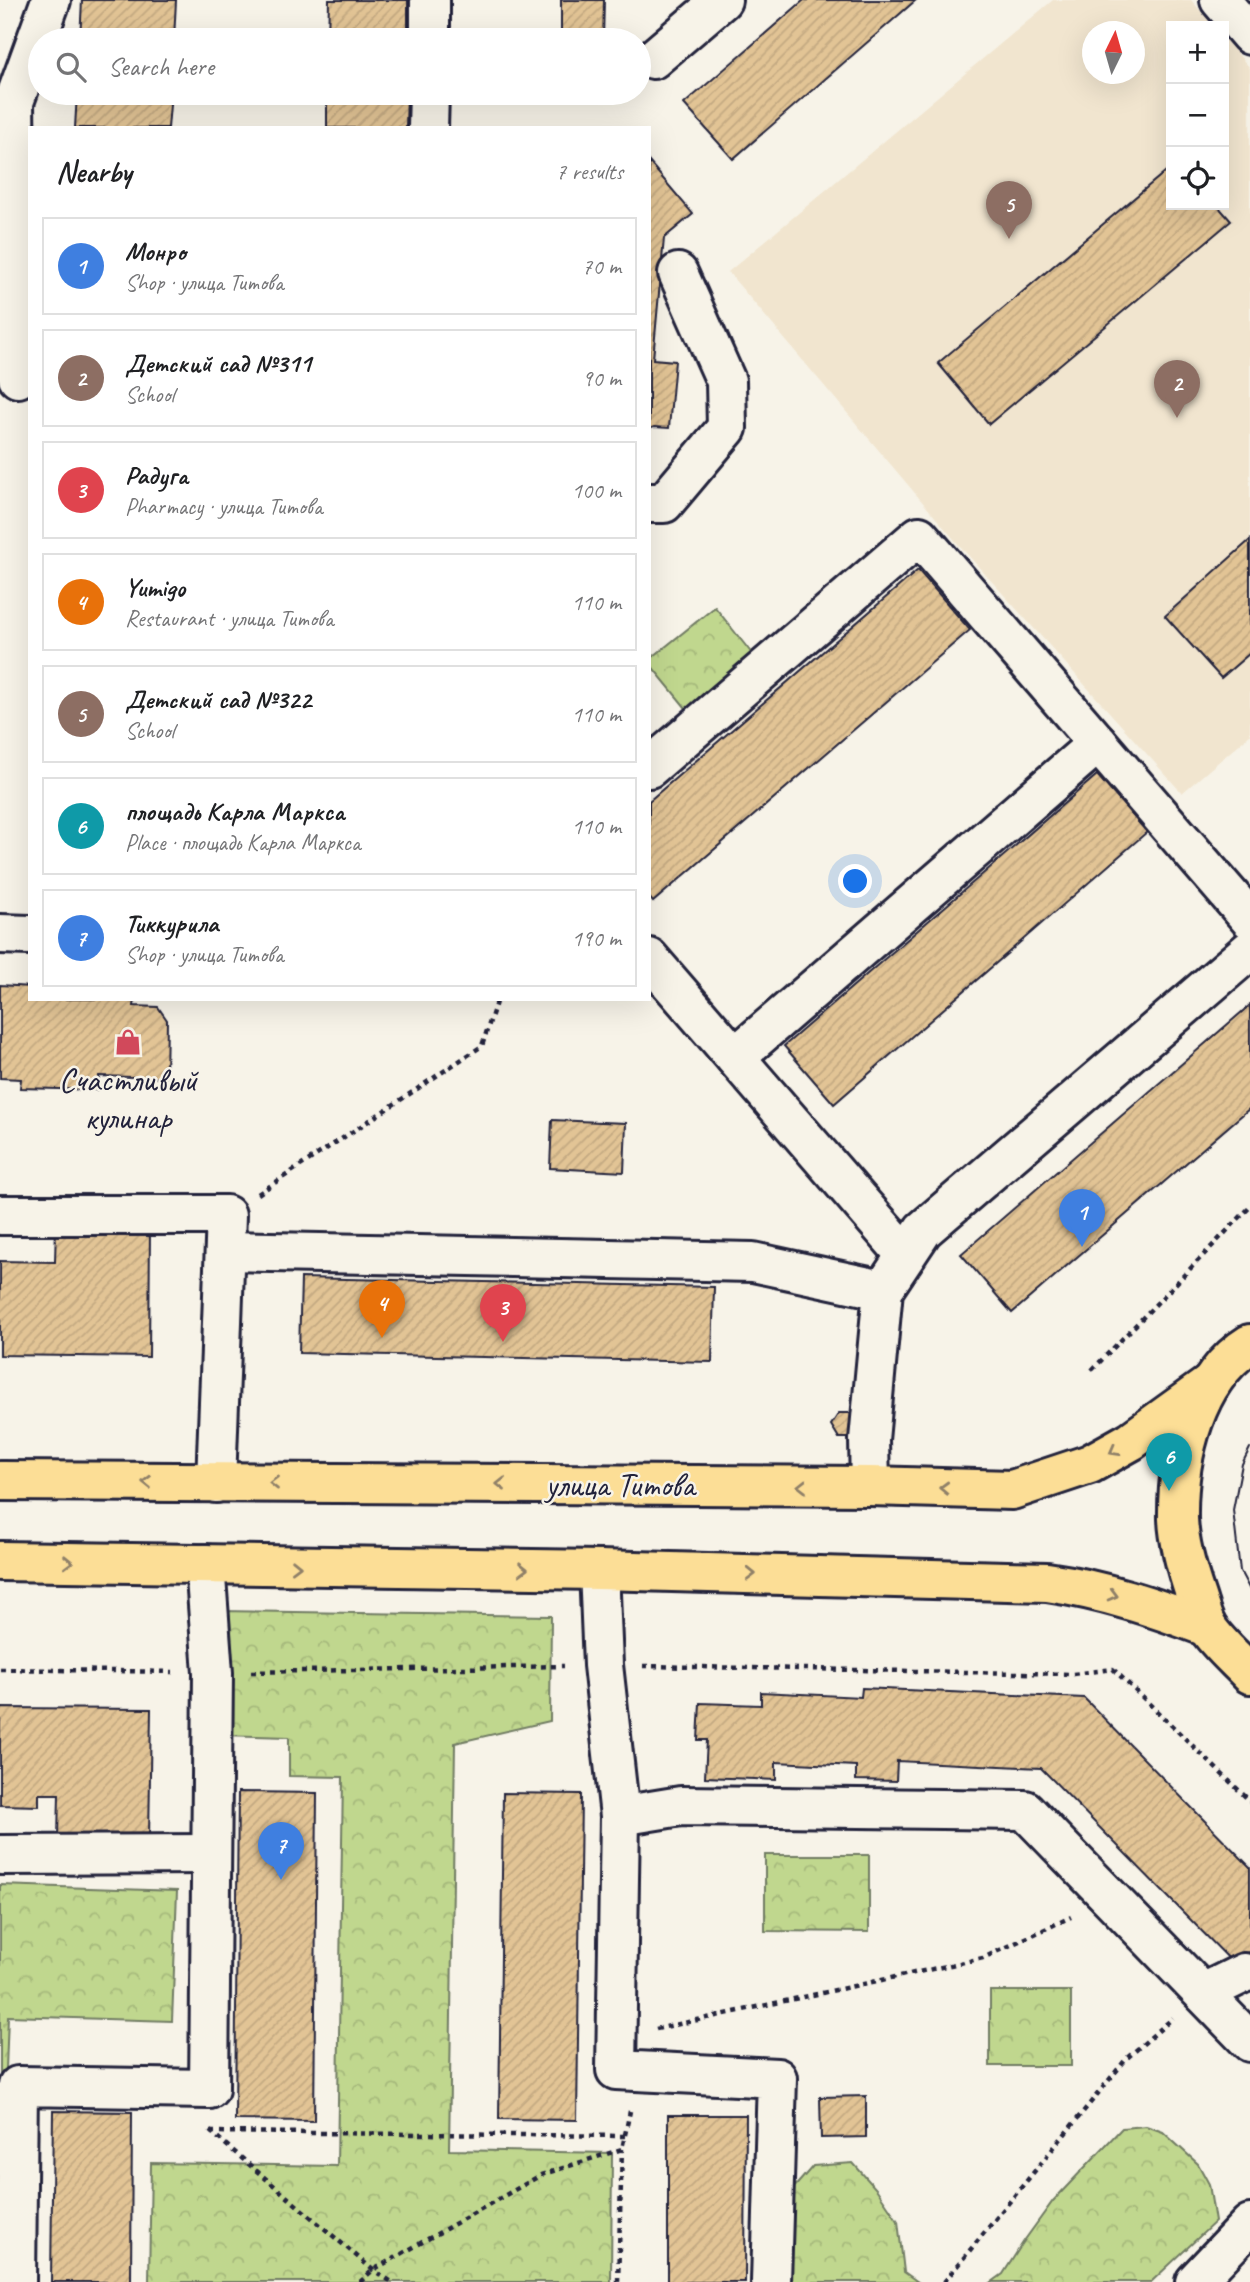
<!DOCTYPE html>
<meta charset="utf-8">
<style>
body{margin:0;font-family:Caveat,sans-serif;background:#f6f6f6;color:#202124}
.controls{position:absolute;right:21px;top:21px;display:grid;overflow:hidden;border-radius:0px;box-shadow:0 7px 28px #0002}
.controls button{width:63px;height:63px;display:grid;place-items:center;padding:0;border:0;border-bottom:2px solid #e0e0e0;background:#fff;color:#202124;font:35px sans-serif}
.compass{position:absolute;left:1082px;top:21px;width:63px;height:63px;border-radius:50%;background:#fff;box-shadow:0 7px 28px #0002;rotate:5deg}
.you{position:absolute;left:856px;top:882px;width:24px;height:24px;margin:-18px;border:5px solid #fff;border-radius:50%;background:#1a73e8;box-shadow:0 0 0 10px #1a73e833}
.badge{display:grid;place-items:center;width:46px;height:46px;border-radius:50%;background:#ea580c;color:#fff;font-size:23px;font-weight:700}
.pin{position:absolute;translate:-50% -58px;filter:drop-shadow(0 2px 4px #0008)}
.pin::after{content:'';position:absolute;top:37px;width:24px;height:21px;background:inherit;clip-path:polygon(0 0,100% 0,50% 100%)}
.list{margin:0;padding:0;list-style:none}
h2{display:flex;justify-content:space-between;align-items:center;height:91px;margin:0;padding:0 28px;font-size:30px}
h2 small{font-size:23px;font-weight:400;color:#757577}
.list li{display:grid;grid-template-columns:46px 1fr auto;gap:21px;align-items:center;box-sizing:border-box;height:98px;margin:0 14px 14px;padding:0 14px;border:2px solid #e0e0e0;border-radius:0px}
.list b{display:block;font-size:26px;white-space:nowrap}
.list p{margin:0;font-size:23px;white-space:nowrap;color:#757577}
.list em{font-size:23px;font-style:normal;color:#757577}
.icon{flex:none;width:38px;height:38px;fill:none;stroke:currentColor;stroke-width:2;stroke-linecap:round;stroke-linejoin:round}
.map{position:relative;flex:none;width:1250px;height:2282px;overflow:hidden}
.search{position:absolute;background:#fff;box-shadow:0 7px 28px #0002;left:28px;top:28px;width:623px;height:77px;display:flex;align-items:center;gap:18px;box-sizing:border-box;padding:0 24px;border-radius:38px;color:#757577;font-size:26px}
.panel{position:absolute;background:#fff;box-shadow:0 7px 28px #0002;left:28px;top:126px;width:623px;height:875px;border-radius:0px}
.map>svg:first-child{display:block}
.built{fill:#f1e5cf;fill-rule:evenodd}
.forest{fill:url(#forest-crowns);stroke:#717c64;stroke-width:2}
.building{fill:url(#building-hatch);stroke:#22223b;stroke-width:2}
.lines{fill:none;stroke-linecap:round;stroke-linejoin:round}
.minor-casing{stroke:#22223b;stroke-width:44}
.major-casing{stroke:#22223b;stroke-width:44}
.path{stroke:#22223b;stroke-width:4.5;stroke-dasharray:5 5;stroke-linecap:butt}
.minor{stroke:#f7f3e8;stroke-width:38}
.major{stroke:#fcde96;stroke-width:38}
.tram{stroke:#22223b;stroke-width:2}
.oneway{stroke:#8f8068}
.labels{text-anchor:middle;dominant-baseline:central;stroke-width:5;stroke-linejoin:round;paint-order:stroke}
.poi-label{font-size:33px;fill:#22223b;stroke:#f7f3e8}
.street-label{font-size:33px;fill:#22223b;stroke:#f7f3e8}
</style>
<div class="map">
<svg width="1250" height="2282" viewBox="0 0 1250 2282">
<defs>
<pattern id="forest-crowns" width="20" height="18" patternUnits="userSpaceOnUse" patternTransform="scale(1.75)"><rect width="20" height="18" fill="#c0d78e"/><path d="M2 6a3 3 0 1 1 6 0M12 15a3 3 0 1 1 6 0" fill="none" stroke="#a5b87b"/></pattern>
<pattern id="building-hatch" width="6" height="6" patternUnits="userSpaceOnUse" patternTransform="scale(1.75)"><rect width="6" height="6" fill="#e2c495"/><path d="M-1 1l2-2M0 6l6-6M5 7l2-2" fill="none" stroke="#c2a881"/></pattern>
</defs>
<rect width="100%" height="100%" fill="#f7f3e8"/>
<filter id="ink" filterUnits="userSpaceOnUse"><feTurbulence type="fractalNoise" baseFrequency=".0143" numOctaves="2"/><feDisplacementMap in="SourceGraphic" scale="14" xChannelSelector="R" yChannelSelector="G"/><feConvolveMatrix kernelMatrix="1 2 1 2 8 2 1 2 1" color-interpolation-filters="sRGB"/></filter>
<g filter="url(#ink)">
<path class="built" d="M1053,0h138l23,26h-43v179h53v-167l26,30v667l-68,58 -224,-249 -230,-272zM1092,32h42v42h-42z"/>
<g class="forest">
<polygon points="715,607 757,660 690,713 649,663 649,660"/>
<polygon points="222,1611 551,1616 550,1721 455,1743 449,2150 612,2153 611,2282 149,2282 151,2163 337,2166 343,1777 289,1776 289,1737 221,1735"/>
<polygon points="765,1855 869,1855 869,1932 765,1931"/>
<polygon points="0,1885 177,1891 172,2021 8,2016 0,2231"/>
<rect x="990" y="1991" width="81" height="75"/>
<polygon points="1146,2126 1163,2132 1198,2164 1209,2184 1215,2222 1151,2282 992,2282 1003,2274 1024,2241 1053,2201 1122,2128"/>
<polygon points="853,2163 877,2190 898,2221 904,2272 918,2282 782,2282 792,2190 813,2166"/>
</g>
<g class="building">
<polygon points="82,0 176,0 174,40 80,40"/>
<polygon points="329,0 408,0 408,40 328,40"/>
<polygon points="561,0 604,0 603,40 561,40"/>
<polygon points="804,0 916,0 733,159 684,104"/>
<polygon points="77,93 171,93 168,128 75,128"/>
<polygon points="327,93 407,93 406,128 327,128"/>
<polygon points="649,162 693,214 664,238 653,359 675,361 669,428 654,427 649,429"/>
<polygon points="1171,167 1171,205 1217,205 1231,221 989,424 938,363"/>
<polygon points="1250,540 1250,653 1221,678 1165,616"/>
<polygon points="918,570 970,630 653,902 649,897 649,801"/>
<polygon points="1097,775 1147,832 834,1104 784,1046"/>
<polygon points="0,985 30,987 30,999 135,999 134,1006 158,1007 167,1020 166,1078 99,1076 98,1090 20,1088 21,1079 0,1078"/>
<polygon points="1250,1005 1250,1108 1012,1313 961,1254"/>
<polygon points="552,1120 626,1123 624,1172 550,1168"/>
<polygon points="56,1226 150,1228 149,1357 0,1355 0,1261 55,1262"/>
<polygon points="301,1278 714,1287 712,1362 299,1353"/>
<polygon points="839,1413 853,1413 854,1438 839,1438 831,1425"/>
<polygon points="862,1688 1084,1698 1250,1867 1250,1980 1041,1768 897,1761 896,1781 856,1780 856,1766 776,1762 776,1780 705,1777 707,1740 698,1740 700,1703 761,1705 761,1692 861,1697"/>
<polygon points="0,1708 151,1709 149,1840 58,1838 59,1794 39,1794 39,1806 0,1805"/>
<polygon points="238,1792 317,1793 314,2121 235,2120"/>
<polygon points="503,1793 581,1794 577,2120 499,2119"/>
<polygon points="866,2096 866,2137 821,2138 820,2097"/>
<polygon points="53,2111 132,2112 131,2282 51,2282"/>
<polygon points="668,2115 746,2115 745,2282 668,2282"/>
</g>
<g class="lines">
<g class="minor-casing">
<g id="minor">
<polyline points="1220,0 1250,35"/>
<polyline points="430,40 430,0"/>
<polyline points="653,59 722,0"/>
<polyline points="428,128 429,93"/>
<polyline points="18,378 14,102 51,0"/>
<polyline points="649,503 664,503 727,428 726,381 678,273"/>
<polyline points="649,768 919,536 1250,919"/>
<polyline points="0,934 30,935"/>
<polyline points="649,958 906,1255"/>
<polyline points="735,1057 1098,743"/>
<polyline points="0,1215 226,1215 216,1483"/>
<polyline points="225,1251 753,1262 883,1290"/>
<polyline points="870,1486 869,1440 883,1290 923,1230 1250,950"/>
<polyline points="599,1570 603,1665 620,1816 616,2070 777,2078 771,2282"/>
<polyline points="620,1816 681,1806 1025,1810 1250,2042"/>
<polyline points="0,1855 211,1854"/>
<polyline points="1203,1993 1244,1973"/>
<polyline points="16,2282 18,2086 209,2089 213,1673 205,1564"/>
<polyline points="1195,2282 1250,2224"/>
</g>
</g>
<g class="major-casing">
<g id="major">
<path d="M1250,1344c-55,34 -73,114 -72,175 1,24 10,55 18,78 3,9 6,21 11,30 9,15 31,34 43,47"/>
<polyline points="0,1481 870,1486 1012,1490 1090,1464 1131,1441 1210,1384"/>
<path d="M0,1561l599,9 448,12c56,8 107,25 160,45"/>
</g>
</g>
<g class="path">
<polyline points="258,1194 482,1046 497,999"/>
<polyline points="1092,1370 1250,1207"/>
<polyline points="643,1666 1073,1674 1113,1669 1250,1801"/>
<polyline points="0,1669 173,1672"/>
<polyline points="251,1672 564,1666"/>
<polyline points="656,2029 983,1958 1071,1917"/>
<polyline points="210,2131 373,2270 392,2282"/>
<polyline points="210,2132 625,2136"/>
<polyline points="360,2282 373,2270 541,2175 622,2149 630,2111"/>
<polyline points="618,2282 622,2149"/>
<polyline points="944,2282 1127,2058 1173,2018"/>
</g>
<use href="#minor" class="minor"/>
<use href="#major" class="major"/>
<polyline class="tram" points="1250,1448 1242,1464 1233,1510 1240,1571 1250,1590"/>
</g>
<defs><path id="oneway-chevron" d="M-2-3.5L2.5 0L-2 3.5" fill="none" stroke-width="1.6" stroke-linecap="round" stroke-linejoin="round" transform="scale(1.75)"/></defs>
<g class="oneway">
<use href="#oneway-chevron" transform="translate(1114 1451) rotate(151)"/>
<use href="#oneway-chevron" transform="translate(147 1482) rotate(-179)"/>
<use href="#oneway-chevron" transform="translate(274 1483) rotate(-180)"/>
<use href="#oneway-chevron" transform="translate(501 1484) rotate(-180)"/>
<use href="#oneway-chevron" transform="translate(802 1486) rotate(-180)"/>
<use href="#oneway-chevron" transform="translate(944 1488) rotate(-178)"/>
<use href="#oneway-chevron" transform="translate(68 1562) rotate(1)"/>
<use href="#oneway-chevron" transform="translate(296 1566) rotate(1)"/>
<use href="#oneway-chevron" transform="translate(523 1569) rotate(1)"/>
<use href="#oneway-chevron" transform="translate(751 1574) rotate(1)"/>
<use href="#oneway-chevron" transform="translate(1113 1595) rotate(15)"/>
</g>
</g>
<defs>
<g id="shop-bare" transform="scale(2.1)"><path d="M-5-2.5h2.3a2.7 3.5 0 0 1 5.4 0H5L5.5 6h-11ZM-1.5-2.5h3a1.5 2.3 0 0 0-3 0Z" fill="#d1495b" stroke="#f7f3e8" stroke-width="2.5" paint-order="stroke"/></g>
</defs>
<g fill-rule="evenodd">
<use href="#shop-bare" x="128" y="1042"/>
</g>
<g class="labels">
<g class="poi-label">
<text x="128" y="1080">Счастливый<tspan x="128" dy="38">кулинар</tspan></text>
</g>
<g class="street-label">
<text x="620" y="1485">улица Титова</text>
</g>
</g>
</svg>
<div class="controls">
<button>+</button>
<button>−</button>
<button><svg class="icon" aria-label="locate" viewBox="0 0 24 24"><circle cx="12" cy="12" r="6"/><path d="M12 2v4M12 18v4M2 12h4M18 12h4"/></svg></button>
</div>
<svg class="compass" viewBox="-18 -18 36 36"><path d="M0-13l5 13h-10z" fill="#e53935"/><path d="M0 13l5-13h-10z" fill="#757577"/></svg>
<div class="you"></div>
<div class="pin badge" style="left:1082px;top:1247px;background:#3f7fe0">1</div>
<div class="pin badge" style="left:1177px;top:418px;background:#8d6e63">2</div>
<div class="pin badge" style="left:503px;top:1342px;background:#e0444e">3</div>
<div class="pin badge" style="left:382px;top:1338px;background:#e8710a">4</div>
<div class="pin badge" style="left:1009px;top:239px;background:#8d6e63">5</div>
<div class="pin badge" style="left:1169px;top:1491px;background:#0f9aa8">6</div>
<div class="pin badge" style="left:281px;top:1880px;background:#3f7fe0">7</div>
<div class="search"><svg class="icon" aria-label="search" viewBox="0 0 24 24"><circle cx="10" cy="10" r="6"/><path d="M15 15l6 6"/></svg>Search here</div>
<section class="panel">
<h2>Nearby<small>7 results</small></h2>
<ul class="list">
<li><span class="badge" style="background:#3f7fe0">1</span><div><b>Монро</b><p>Shop · улица Титова</p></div><em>70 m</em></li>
<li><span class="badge" style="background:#8d6e63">2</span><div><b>Детский сад №311</b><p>School</p></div><em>90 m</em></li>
<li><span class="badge" style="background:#e0444e">3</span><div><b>Радуга</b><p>Pharmacy · улица Титова</p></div><em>100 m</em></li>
<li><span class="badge" style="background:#e8710a">4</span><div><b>Yumigo</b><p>Restaurant · улица Титова</p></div><em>110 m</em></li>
<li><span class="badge" style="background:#8d6e63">5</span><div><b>Детский сад №322</b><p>School</p></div><em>110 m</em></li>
<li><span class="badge" style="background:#0f9aa8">6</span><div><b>площадь Карла Маркса</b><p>Place · площадь Карла Маркса</p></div><em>110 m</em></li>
<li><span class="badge" style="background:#3f7fe0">7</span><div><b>Тиккурила</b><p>Shop · улица Титова</p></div><em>190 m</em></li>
</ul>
</section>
</div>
